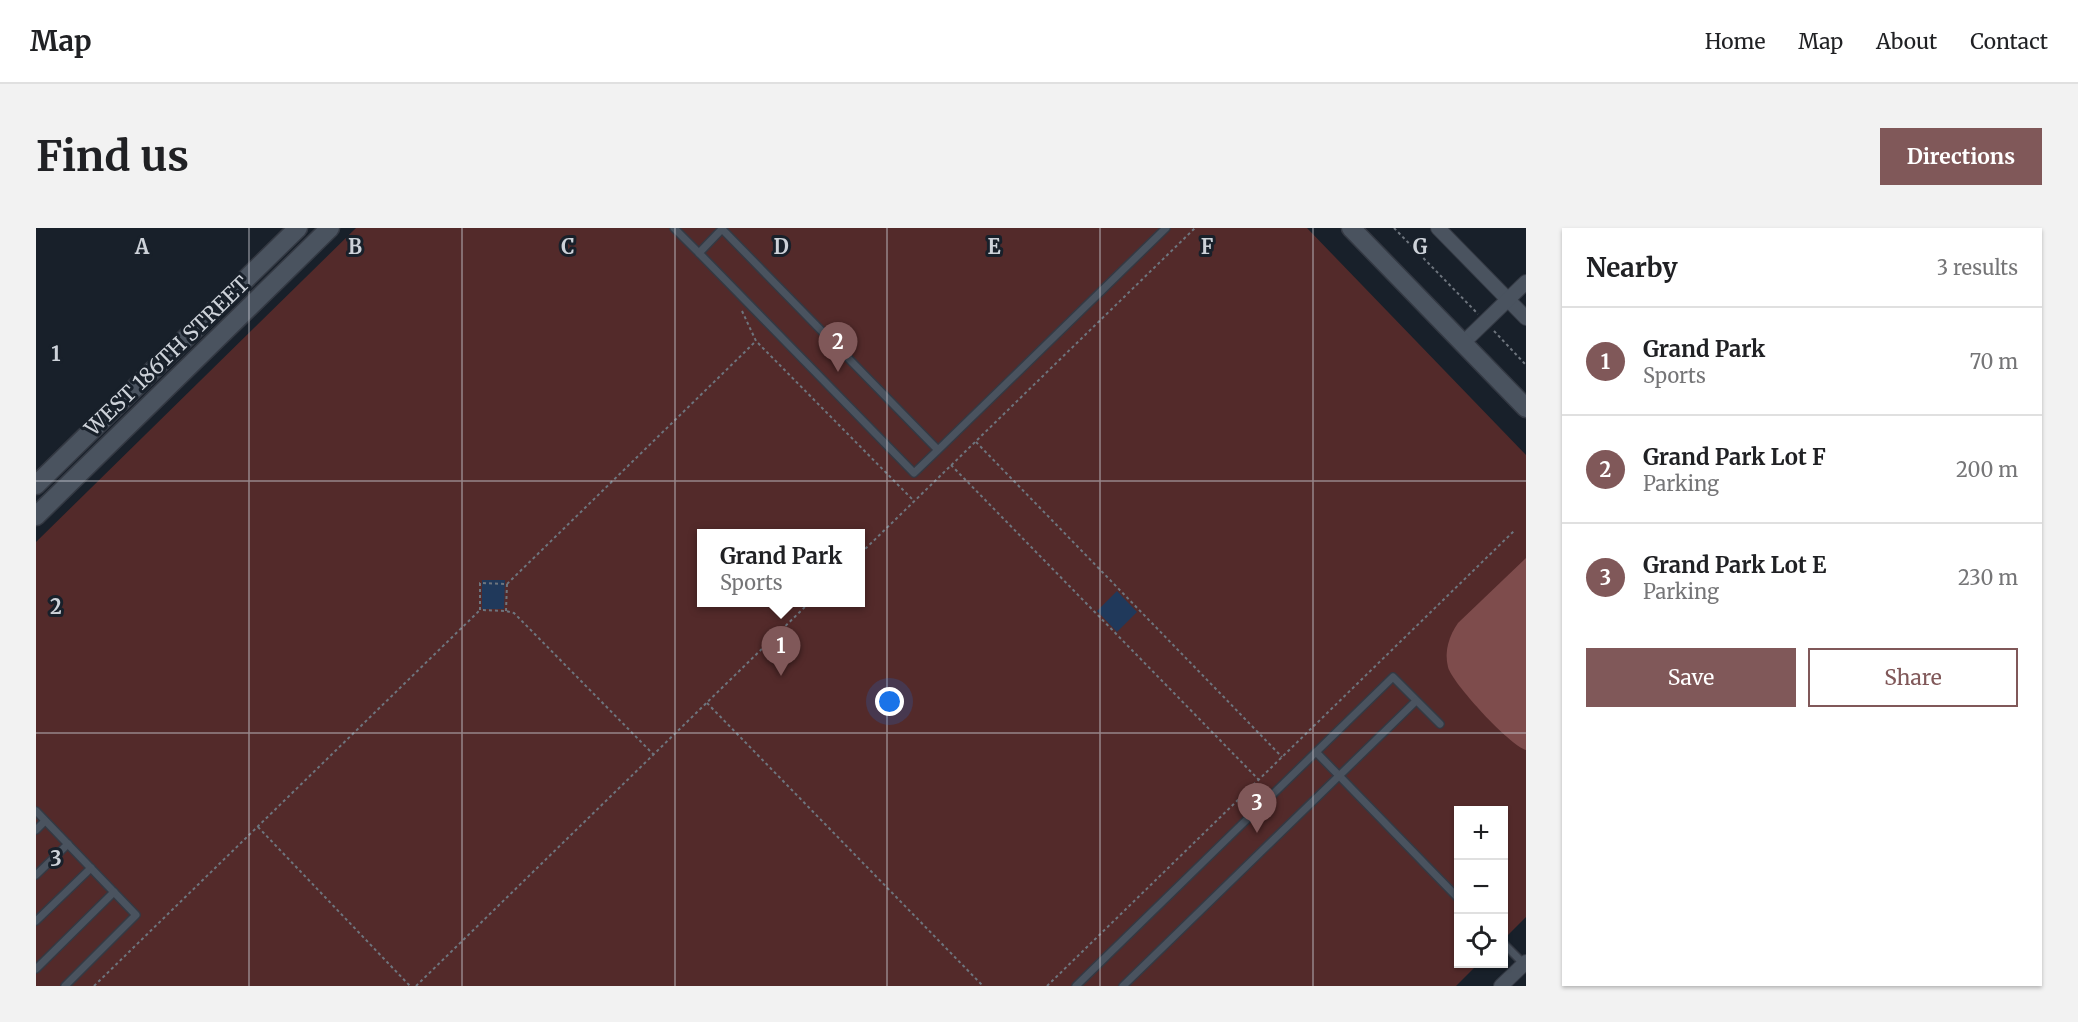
<!DOCTYPE html>
<meta charset="utf-8">
<style>
body{margin:0;font-family:Merriweather,serif;background:#f2f2f2;color:#202124}
.controls{position:absolute;right:18px;bottom:18px;display:grid;overflow:hidden;border-radius:0px;box-shadow:0 2px 4px #0004}
.controls button{width:54px;height:54px;display:grid;place-items:center;padding:0;border:0;border-bottom:2px solid #e0e0e0;background:#fff;color:#202124;font:30px sans-serif}
.you{position:absolute;left:854px;top:474px;width:21px;height:21px;margin:-15px;border:4px solid #fff;border-radius:50%;background:#1a73e8;box-shadow:0 0 0 9px #1a73e833}
.badge{display:grid;place-items:center;width:39px;height:39px;border-radius:50%;background:#805859;color:#fff;font-size:20px;font-weight:700}
.pin{position:absolute;translate:-50% -50px;filter:drop-shadow(0 2px 3px #0008)}
.pin::after{content:'';position:absolute;top:32px;width:21px;height:18px;background:inherit;clip-path:polygon(0 0,100% 0,50% 100%)}
.popup{position:absolute;left:661px;top:301px;width:168px;height:78px;box-sizing:border-box;display:grid;place-content:center;border-radius:0px;background:#fff;filter:drop-shadow(0 2px 4px #0005);font-size:20px;white-space:nowrap;color:#757577}
.popup b{font-size:22px;color:#202124}
.popup::after{content:'';position:absolute;left:50%;top:100%;margin-left:-12px;border:12px solid transparent;border-top-color:#fff}
.list{margin:0;padding:0;list-style:none}
h2{display:flex;justify-content:space-between;align-items:center;height:78px;margin:0;padding:0 24px;font-size:26px}
h2 small{font-size:20px;font-weight:400;color:#757577}
.list li{display:grid;grid-template-columns:39px 1fr auto;gap:18px;align-items:center;box-sizing:border-box;height:108px;padding:0 24px;border-top:2px solid #e0e0e0}
.list b{display:block;font-size:22px;white-space:nowrap}
.list p{margin:0;font-size:20px;white-space:nowrap;color:#757577}
.list em{font-size:20px;font-style:normal;color:#757577}
.actions{display:flex;gap:12px;padding:18px 24px}
.actions a{flex:1;padding:14px 0;border:2px solid #805859;border-radius:0px;text-align:center;font-size:21px;color:#805859}
.actions .main{background:#805859;color:#fff}
.icon{flex:none;width:33px;height:33px;fill:none;stroke:currentColor;stroke-width:2;stroke-linecap:round;stroke-linejoin:round}
.map{position:relative;flex:none;width:1490px;height:758px;overflow:hidden;border-radius:0px}
header{display:flex;align-items:center;gap:36px;box-sizing:border-box;height:84px;padding:0 30px;background:#fff;border-bottom:2px solid #e0e0e0}
header strong{font-size:28px}
nav{display:flex;gap:33px;margin-inline-start:auto;font-size:21px}
.intro{display:flex;align-items:center;justify-content:space-between;box-sizing:border-box;height:144px;padding:0 36px}
h1{margin:0;font-size:42px}
.button{padding:15px 27px;border-radius:0px;background:#805859;color:#fff;font-size:21px;font-weight:700}
main{display:flex;gap:36px;padding:0 36px}
aside{flex:1;background:#fff;border-radius:0px;box-shadow:0 2px 4px #0004}
.map>svg:first-child{display:block}
.green{fill:#532a2a;fill-rule:evenodd}
.water{fill:#7e4c4c}
.building{fill:#20395b}
.lines{fill:none;stroke-linecap:round;stroke-linejoin:round}
.lane-casing{stroke:#343943;stroke-width:10}
.street-casing{stroke:#343943;stroke-width:16}
.secondary-casing{stroke:#343943;stroke-width:21}
.path{stroke:#6e757e;stroke-width:2;stroke-dasharray:3 3;stroke-linecap:butt}
.lane{stroke:#4a535f;stroke-width:7}
.street{stroke:#4a535f;stroke-width:14}
.secondary{stroke:#4a535f;stroke-width:18}
.grid{fill:none;stroke:#cdd2d9;stroke-width:1.5;stroke-opacity:0.55}
.labels{text-anchor:middle;dominant-baseline:central;stroke-width:6;stroke-linejoin:round;paint-order:stroke}
.street-label{font-size:21px;fill:#cdd2d9;stroke:#18202a}
.grid-label{font-size:20px;text-anchor:middle;font-weight:bold;fill:#cdd2d9;stroke:#18202a;stroke-width:6;stroke-linejoin:round;paint-order:stroke}
</style>
<header>
<strong>Map</strong>
<nav><a>Home</a><a>Map</a><a>About</a><a>Contact</a></nav>
</header>
<div class="intro"><h1>Find us</h1><a class="button">Directions</a></div>
<main>
<div class="map">
<svg width="1490" height="758" viewBox="0 0 1490 758">
<rect width="100%" height="100%" fill="#18202a"/>
<path class="green" d="M320,0h951l219,227v462l-22,22v-129h-46v154h20l-22,22h-1420v-444zM666,306h159v68h-159z"/>
<path class="water" d="M1490,330v192c-16,-4 -74,-67 -78,-83 -4,-16 1,-31 10,-44z"/>
<g class="building">
<polygon points="446,352 469,352 468,381 446,381"/>
<polygon points="1081,363 1101,384 1081,404 1061,383"/>
</g>
<g class="lines">
<g class="lane-casing">
<g id="lane">
<polyline points="638,0 663,25"/>
<polyline points="902,222 686,1 663,25 878,245 902,222 1130,0"/>
<polyline points="1280,524 1422,670"/>
<polyline points="0,583 100,687 29,758"/>
<polyline points="0,602 9,593"/>
<polyline points="0,647 32,616"/>
<polyline points="0,693 55,640"/>
<polyline points="1468,716 1488,736"/>
<polyline points="0,741 78,664"/>
<polyline points="1040,758 1357,449 1404,496"/>
<polyline points="1087,758 1380,473"/>
</g>
</g>
<g class="street-casing">
<g id="street">
<polyline points="1402,0 1490,90"/>
<polyline points="1427,115 1490,54"/>
<polyline points="1465,758 1490,734"/>
</g>
</g>
<g class="secondary-casing">
<g id="secondary">
<polyline points="1315,0 1490,180"/>
<polyline points="0,257 262,0"/>
<polyline points="0,288 294,0"/>
</g>
</g>
<g class="path">
<polyline points="1358,0 1442,86"/>
<polyline points="706,83 720,113 878,273"/>
<polyline points="1458,103 1490,137"/>
<polyline points="940,214 1246,529"/>
<polyline points="915,237 1223,552"/>
<polyline points="825,325 1159,0"/>
<polyline points="471,356 720,113"/>
<polyline points="470,383 471,356 444,355 444,382 470,383 478,385 617,526"/>
<polyline points="671,475 947,758"/>
<polyline points="222,599 374,758"/>
<polyline points="58,758 444,382"/>
<polyline points="380,758 774,374"/>
<polyline points="1011,758 1479,302"/>
</g>
<use href="#lane" class="lane"/>
<use href="#street" class="street"/>
<use href="#secondary" class="secondary"/>
</g>
<path class="grid" d="M213,0v758M426,0v758M639,0v758M851,0v758M1064,0v758M1277,0v758M0,253h1490M0,505h1490"/>
<g class="labels">
<g class="street-label">
<text transform="translate(131 128) rotate(-44)">WEST 186TH STREET</text>
</g>
</g>
<g class="grid-label">
<text x="106" y="26">A</text>
<text x="319" y="26">B</text>
<text x="532" y="26">C</text>
<text x="745" y="26">D</text>
<text x="958" y="26">E</text>
<text x="1171" y="26">F</text>
<text x="1384" y="26">G</text>
<text x="20" y="133">1</text>
<text x="20" y="386">2</text>
<text x="20" y="638">3</text>
</g>
</svg>
<div class="controls">
<button>+</button>
<button>−</button>
<button><svg class="icon" aria-label="locate" viewBox="0 0 24 24"><circle cx="12" cy="12" r="6"/><path d="M12 2v4M12 18v4M2 12h4M18 12h4"/></svg></button>
</div>
<div class="you"></div>
<div class="pin badge" style="left:745px;top:448px">1</div>
<div class="popup"><b>Grand Park</b>Sports</div>
<div class="pin badge" style="left:802px;top:144px">2</div>
<div class="pin badge" style="left:1221px;top:605px">3</div>
</div>
<aside>
<h2>Nearby<small>3 results</small></h2>
<ul class="list">
<li><span class="badge">1</span><div><b>Grand Park</b><p>Sports</p></div><em>70 m</em></li>
<li><span class="badge">2</span><div><b>Grand Park Lot F</b><p>Parking</p></div><em>200 m</em></li>
<li><span class="badge">3</span><div><b>Grand Park Lot E</b><p>Parking</p></div><em>230 m</em></li>
</ul>
<div class="actions"><a class="main">Save</a><a>Share</a></div>
</aside>
</main>
